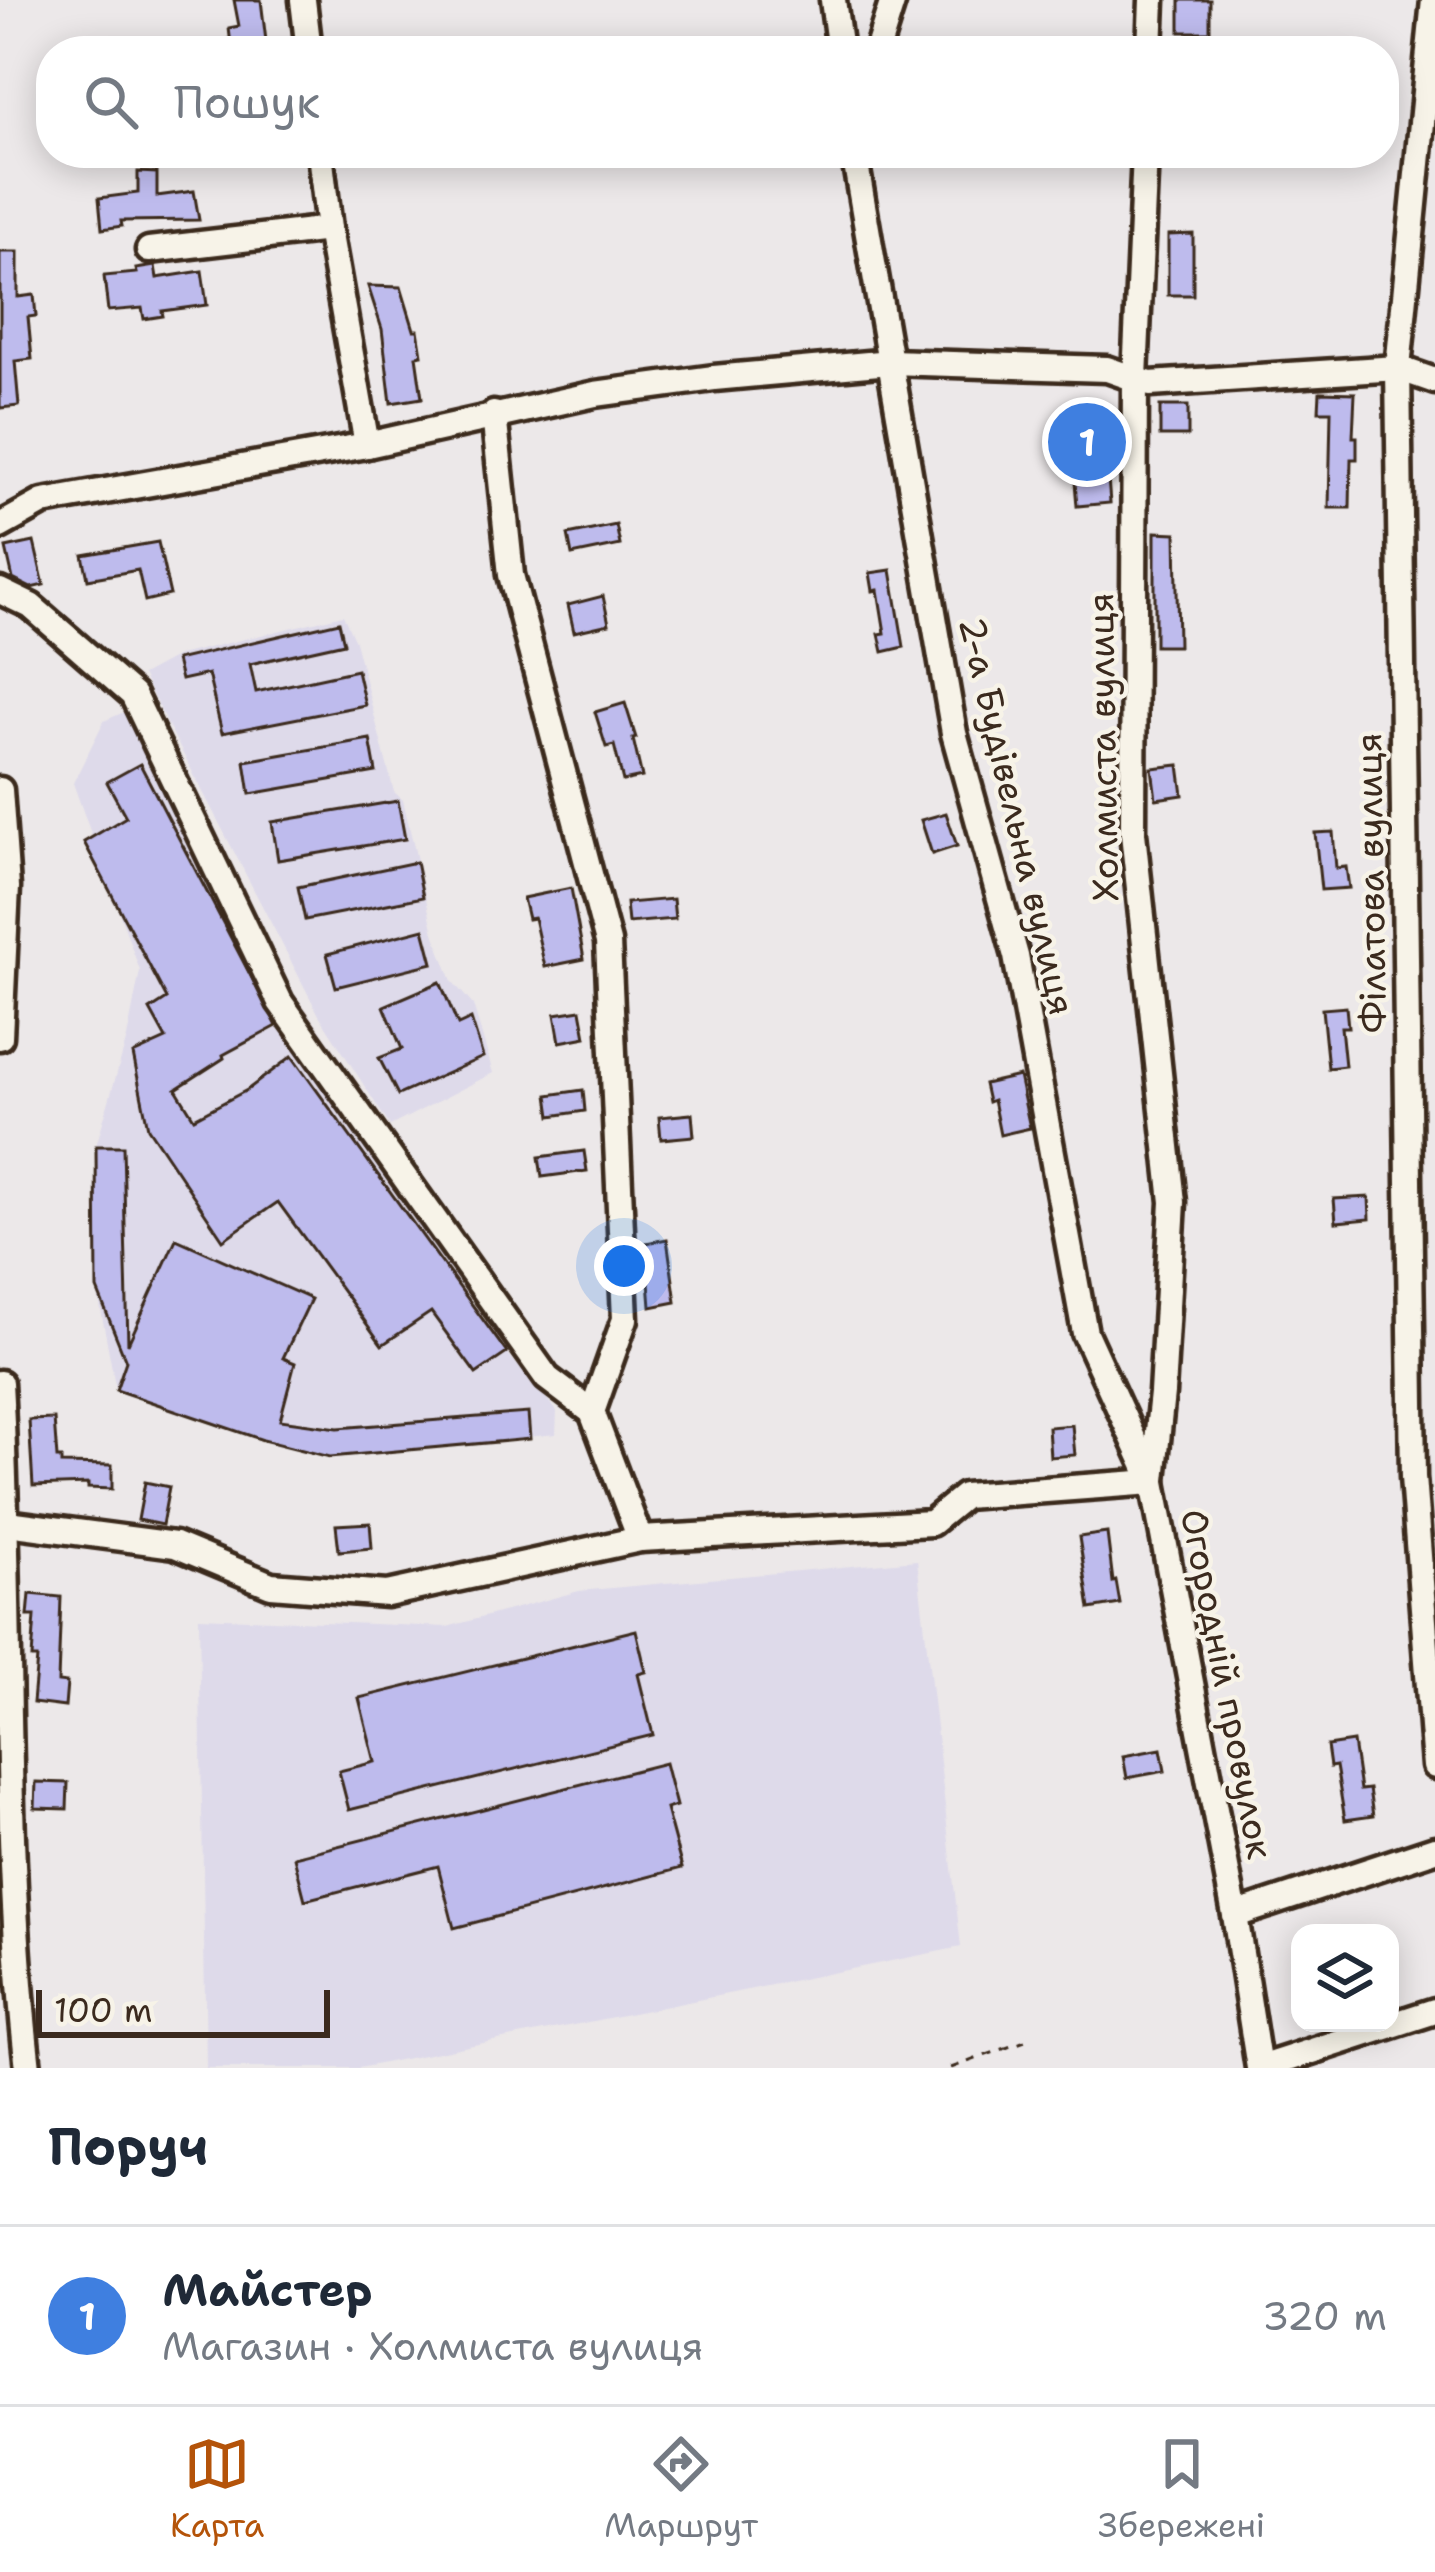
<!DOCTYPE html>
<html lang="uk">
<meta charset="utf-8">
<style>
body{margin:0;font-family:"Shantell Sans",sans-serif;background:#f6f6f7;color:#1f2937}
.controls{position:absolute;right:36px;bottom:36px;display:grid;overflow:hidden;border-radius:24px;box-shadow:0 6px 30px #0003}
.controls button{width:108px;height:108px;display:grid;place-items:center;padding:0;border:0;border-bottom:3px solid #e0e1e3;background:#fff;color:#1f2937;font:60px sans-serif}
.scale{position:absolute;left:36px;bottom:30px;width:294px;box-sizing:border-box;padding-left:12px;border:6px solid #3b2a1e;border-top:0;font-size:33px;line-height:42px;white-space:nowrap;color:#3b2a1e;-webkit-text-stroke:9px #f7f3e8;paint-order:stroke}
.you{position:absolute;left:624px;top:1266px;width:42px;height:42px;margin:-30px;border:9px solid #fff;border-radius:50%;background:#1a73e8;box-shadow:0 0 0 18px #1a73e833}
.badge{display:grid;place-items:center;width:78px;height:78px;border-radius:50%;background:#b45309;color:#fff;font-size:39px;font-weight:700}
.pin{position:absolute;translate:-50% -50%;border:6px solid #fff;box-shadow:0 3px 12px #0006}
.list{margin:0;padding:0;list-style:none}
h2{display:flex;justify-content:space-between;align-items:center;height:156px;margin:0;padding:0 48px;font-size:51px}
h2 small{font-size:39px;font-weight:400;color:#747a83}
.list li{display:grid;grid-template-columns:78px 1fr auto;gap:36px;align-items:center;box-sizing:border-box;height:180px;padding:0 48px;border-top:3px solid #e0e1e3}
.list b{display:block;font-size:45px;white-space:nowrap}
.list p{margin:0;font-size:39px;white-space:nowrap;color:#747a83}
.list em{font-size:39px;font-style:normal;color:#747a83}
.icon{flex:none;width:66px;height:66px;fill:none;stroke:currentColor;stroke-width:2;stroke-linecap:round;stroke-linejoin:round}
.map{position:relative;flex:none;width:1435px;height:2068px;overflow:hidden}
.search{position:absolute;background:#fff;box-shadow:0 6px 30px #0003;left:36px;right:36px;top:36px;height:132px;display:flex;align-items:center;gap:30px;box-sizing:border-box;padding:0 42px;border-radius:48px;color:#747a83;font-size:45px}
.sheet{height:336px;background:#fff}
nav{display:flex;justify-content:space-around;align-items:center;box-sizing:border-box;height:168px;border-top:3px solid #e0e1e3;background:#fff;font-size:33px;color:#747a83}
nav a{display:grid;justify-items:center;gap:6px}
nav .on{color:#b45309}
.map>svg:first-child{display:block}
.built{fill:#dedaea}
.building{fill:#bebbed;stroke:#3b2a1e;stroke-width:3}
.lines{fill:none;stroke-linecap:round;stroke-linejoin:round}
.minor-casing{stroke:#3b2a1e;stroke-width:33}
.path{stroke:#3b2a1e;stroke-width:3;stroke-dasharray:9 9;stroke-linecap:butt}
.minor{stroke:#f7f3e8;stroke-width:24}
.labels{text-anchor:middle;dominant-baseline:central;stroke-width:9;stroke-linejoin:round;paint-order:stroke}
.street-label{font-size:36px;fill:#3b2a1e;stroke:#f7f3e8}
</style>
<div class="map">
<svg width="1435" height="2068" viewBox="0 0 1435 2068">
<rect width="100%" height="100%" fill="#ece8e9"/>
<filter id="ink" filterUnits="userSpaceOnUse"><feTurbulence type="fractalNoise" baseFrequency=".00833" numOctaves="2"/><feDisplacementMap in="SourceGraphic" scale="24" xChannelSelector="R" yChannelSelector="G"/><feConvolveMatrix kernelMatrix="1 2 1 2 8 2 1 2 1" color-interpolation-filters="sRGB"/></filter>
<g filter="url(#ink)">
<g class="built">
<polygon points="343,615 355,641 394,792 403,800 434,933 452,981 473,1005 493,1073 390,1126 319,1015 142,675 179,655"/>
<polygon points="124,712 281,1024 507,1353 557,1411 556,1434 330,1457 263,1440 116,1390 97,1289 96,1146 127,1038 140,971 73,783 104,721"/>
<polygon points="917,1560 961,1947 359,2068 206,2068 199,1617 447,1627 579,1591"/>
</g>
<g class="building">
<polygon points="234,0 261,0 266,41 231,45 229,28 239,26"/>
<rect x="1180" y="0" width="30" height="32"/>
<polygon points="138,172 157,173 157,196 194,191 199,220 121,221 122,226 102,229 99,198 138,193"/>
<polygon points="1193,234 1193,295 1168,295 1168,235"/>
<polygon points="0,252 18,252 18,297 34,295 36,316 28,317 32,359 15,361 19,406 0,408"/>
<polygon points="155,266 157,278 202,271 207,305 162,311 163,316 144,319 142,308 108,311 104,276 137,273 136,269"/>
<polygon points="368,286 401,287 414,330 418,330 422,355 416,356 422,398 391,403 382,329"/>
<polygon points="1320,392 1355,393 1353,437 1357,437 1357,459 1351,459 1350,508 1329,508 1331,411 1319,411"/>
<rect x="1160" y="406" width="28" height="30"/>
<polygon points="1108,479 1110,503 1077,506 1075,482"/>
<polygon points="616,525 620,545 572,555 568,535"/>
<polygon points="1155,532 1176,533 1178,646 1155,646"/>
<polygon points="34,542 44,585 31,588 13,579 6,548"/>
<polygon points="158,542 170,595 145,601 138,570 88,579 83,555"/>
<polygon points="891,570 904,647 883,652 879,634 885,633 878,590 873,591 870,573"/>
<polygon points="603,596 609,624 574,632 568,605"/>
<polygon points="339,622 344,643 250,664 256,692 357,670 365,705 222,733 208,674 181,680 176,660"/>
<polygon points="625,703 636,738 633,739 642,777 623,781 614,745 606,747 595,712"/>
<polygon points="370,739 376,772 250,794 245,761"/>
<polygon points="140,764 277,1026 223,1055 224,1058 176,1089 194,1118 247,1090 292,1056 507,1353 476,1374 431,1312 382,1345 278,1202 223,1240 148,1128 133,1054 166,1039 150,1010 167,999 84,842 126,817 107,782"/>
<polygon points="1179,765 1183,795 1156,799 1152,768"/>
<polygon points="398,801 405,839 278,860 272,822"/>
<polygon points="946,813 957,846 932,854 921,820"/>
<polygon points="1333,832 1336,868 1346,867 1349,888 1321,890 1315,833"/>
<polygon points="416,862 423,897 305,920 298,887"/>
<polygon points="571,888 584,959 545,967 534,918 528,919 523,898"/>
<polygon points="673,899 675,919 628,923 626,903"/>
<polygon points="424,929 433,963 336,987 327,954"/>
<polygon points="440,982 458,1025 471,1019 483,1057 398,1095 379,1058 402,1049 384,1006"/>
<polygon points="1346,1007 1348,1027 1341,1027 1345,1066 1328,1068 1322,1009"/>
<polygon points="581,1010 586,1037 560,1042 555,1014"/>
<polygon points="1019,1076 1030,1128 1000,1135 993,1100 988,1102 984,1084"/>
<polygon points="583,1090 585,1111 551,1116 548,1095"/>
<polygon points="692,1114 694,1136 661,1139 659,1117"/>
<polygon points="96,1146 123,1146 128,1344 176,1239 311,1299 283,1358 295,1363 280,1420 338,1428 528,1413 530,1439 330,1457 263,1440 116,1390 126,1361 97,1289"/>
<polygon points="584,1151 587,1171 542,1177 539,1157"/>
<polygon points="1369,1197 1370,1219 1336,1222 1334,1199"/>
<polygon points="667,1239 676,1302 651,1307 646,1243"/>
<polygon points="54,1419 57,1458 61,1458 61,1464 112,1465 112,1489 88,1488 88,1484 33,1486 29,1420"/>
<polygon points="1072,1425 1075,1455 1050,1457 1048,1427"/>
<polygon points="145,1482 169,1487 162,1525 138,1520"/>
<polygon points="370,1523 372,1548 339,1551 336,1525"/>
<polygon points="1107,1533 1113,1582 1116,1581 1120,1604 1090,1609 1079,1537"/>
<polygon points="30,1594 61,1597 58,1682 67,1683 65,1707 33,1703 37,1658 32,1658 35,1616 28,1616"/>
<polygon points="636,1630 646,1672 638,1674 653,1735 349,1810 339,1771 375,1762 359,1698"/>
<polygon points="1353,1742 1360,1790 1369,1789 1373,1816 1345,1820 1336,1766 1330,1767 1327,1746"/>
<polygon points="1161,1749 1165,1771 1127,1778 1123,1756"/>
<polygon points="665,1763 676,1806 666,1809 682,1868 454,1928 438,1866 305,1900 294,1857"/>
<polygon points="36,1782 68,1783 67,1809 35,1808"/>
</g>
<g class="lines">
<g class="minor-casing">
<g id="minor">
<polyline points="303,0 309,51"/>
<polyline points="833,0 840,51"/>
<polyline points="1434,0 1398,368 1413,1477 1435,1766"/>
<polyline points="877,51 893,0"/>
<polyline points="1150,51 1152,0"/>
<polyline points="320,153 329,229 367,445"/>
<polyline points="854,153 954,733 1016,956 1085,1333 1153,1482 1235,1915 1259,2068"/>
<polyline points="1145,153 1135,378 1133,833 1173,1202 1162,1393 1153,1480"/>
<polyline points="149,250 329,229"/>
<polyline points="494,414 511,575 608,942 625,1319 592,1412"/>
<polyline points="0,526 43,502 367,445 595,394 714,378 890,362 1107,369 1150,384 1398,368 1435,381"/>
<polyline points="0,591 31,606 133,695 280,1002 547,1378 592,1412 640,1539"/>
<polyline points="0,790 7,887 0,1037"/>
<path d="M0,1383c13,228 2,458 28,685"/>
<polyline points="0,1522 175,1545 271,1585 387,1594 640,1539 931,1523 964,1496 1153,1482"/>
<polyline points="1235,1915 1435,1849"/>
<polyline points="1260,2068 1435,2011"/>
</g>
</g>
<polyline class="path" points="951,2068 1025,2041"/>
<use href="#minor" class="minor"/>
</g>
</g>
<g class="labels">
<g class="street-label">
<text transform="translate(1103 747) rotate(-91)">Холмиста вулиця</text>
<text transform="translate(1017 816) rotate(77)">2-а Будівельна вулиця</text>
<text transform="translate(1371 883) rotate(-91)">Філатова вулиця</text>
<text transform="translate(1227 1684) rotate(79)">Огородній провулок</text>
</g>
</g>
</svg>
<div class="controls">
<button><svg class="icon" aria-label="layers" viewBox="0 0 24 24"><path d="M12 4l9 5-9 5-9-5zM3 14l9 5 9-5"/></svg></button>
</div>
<div class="scale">100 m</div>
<div class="you"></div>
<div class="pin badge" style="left:1087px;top:442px;background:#3f7fe0">1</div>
<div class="search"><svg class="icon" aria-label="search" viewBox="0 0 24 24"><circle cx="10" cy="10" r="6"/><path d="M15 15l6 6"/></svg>Пошук</div>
</div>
<section class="sheet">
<h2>Поруч<small></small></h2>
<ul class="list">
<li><span class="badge" style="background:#3f7fe0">1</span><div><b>Майстер</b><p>Магазин · Холмиста вулиця</p></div><em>320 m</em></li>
</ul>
</section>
<nav>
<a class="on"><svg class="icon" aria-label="map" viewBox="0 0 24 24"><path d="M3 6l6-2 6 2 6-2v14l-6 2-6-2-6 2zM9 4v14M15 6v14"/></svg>Карта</a>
<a><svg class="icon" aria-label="directions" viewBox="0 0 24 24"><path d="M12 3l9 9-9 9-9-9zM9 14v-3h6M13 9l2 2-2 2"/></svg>Маршрут</a>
<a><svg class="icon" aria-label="saved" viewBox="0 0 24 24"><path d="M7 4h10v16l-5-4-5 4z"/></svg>Збережені</a>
</nav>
